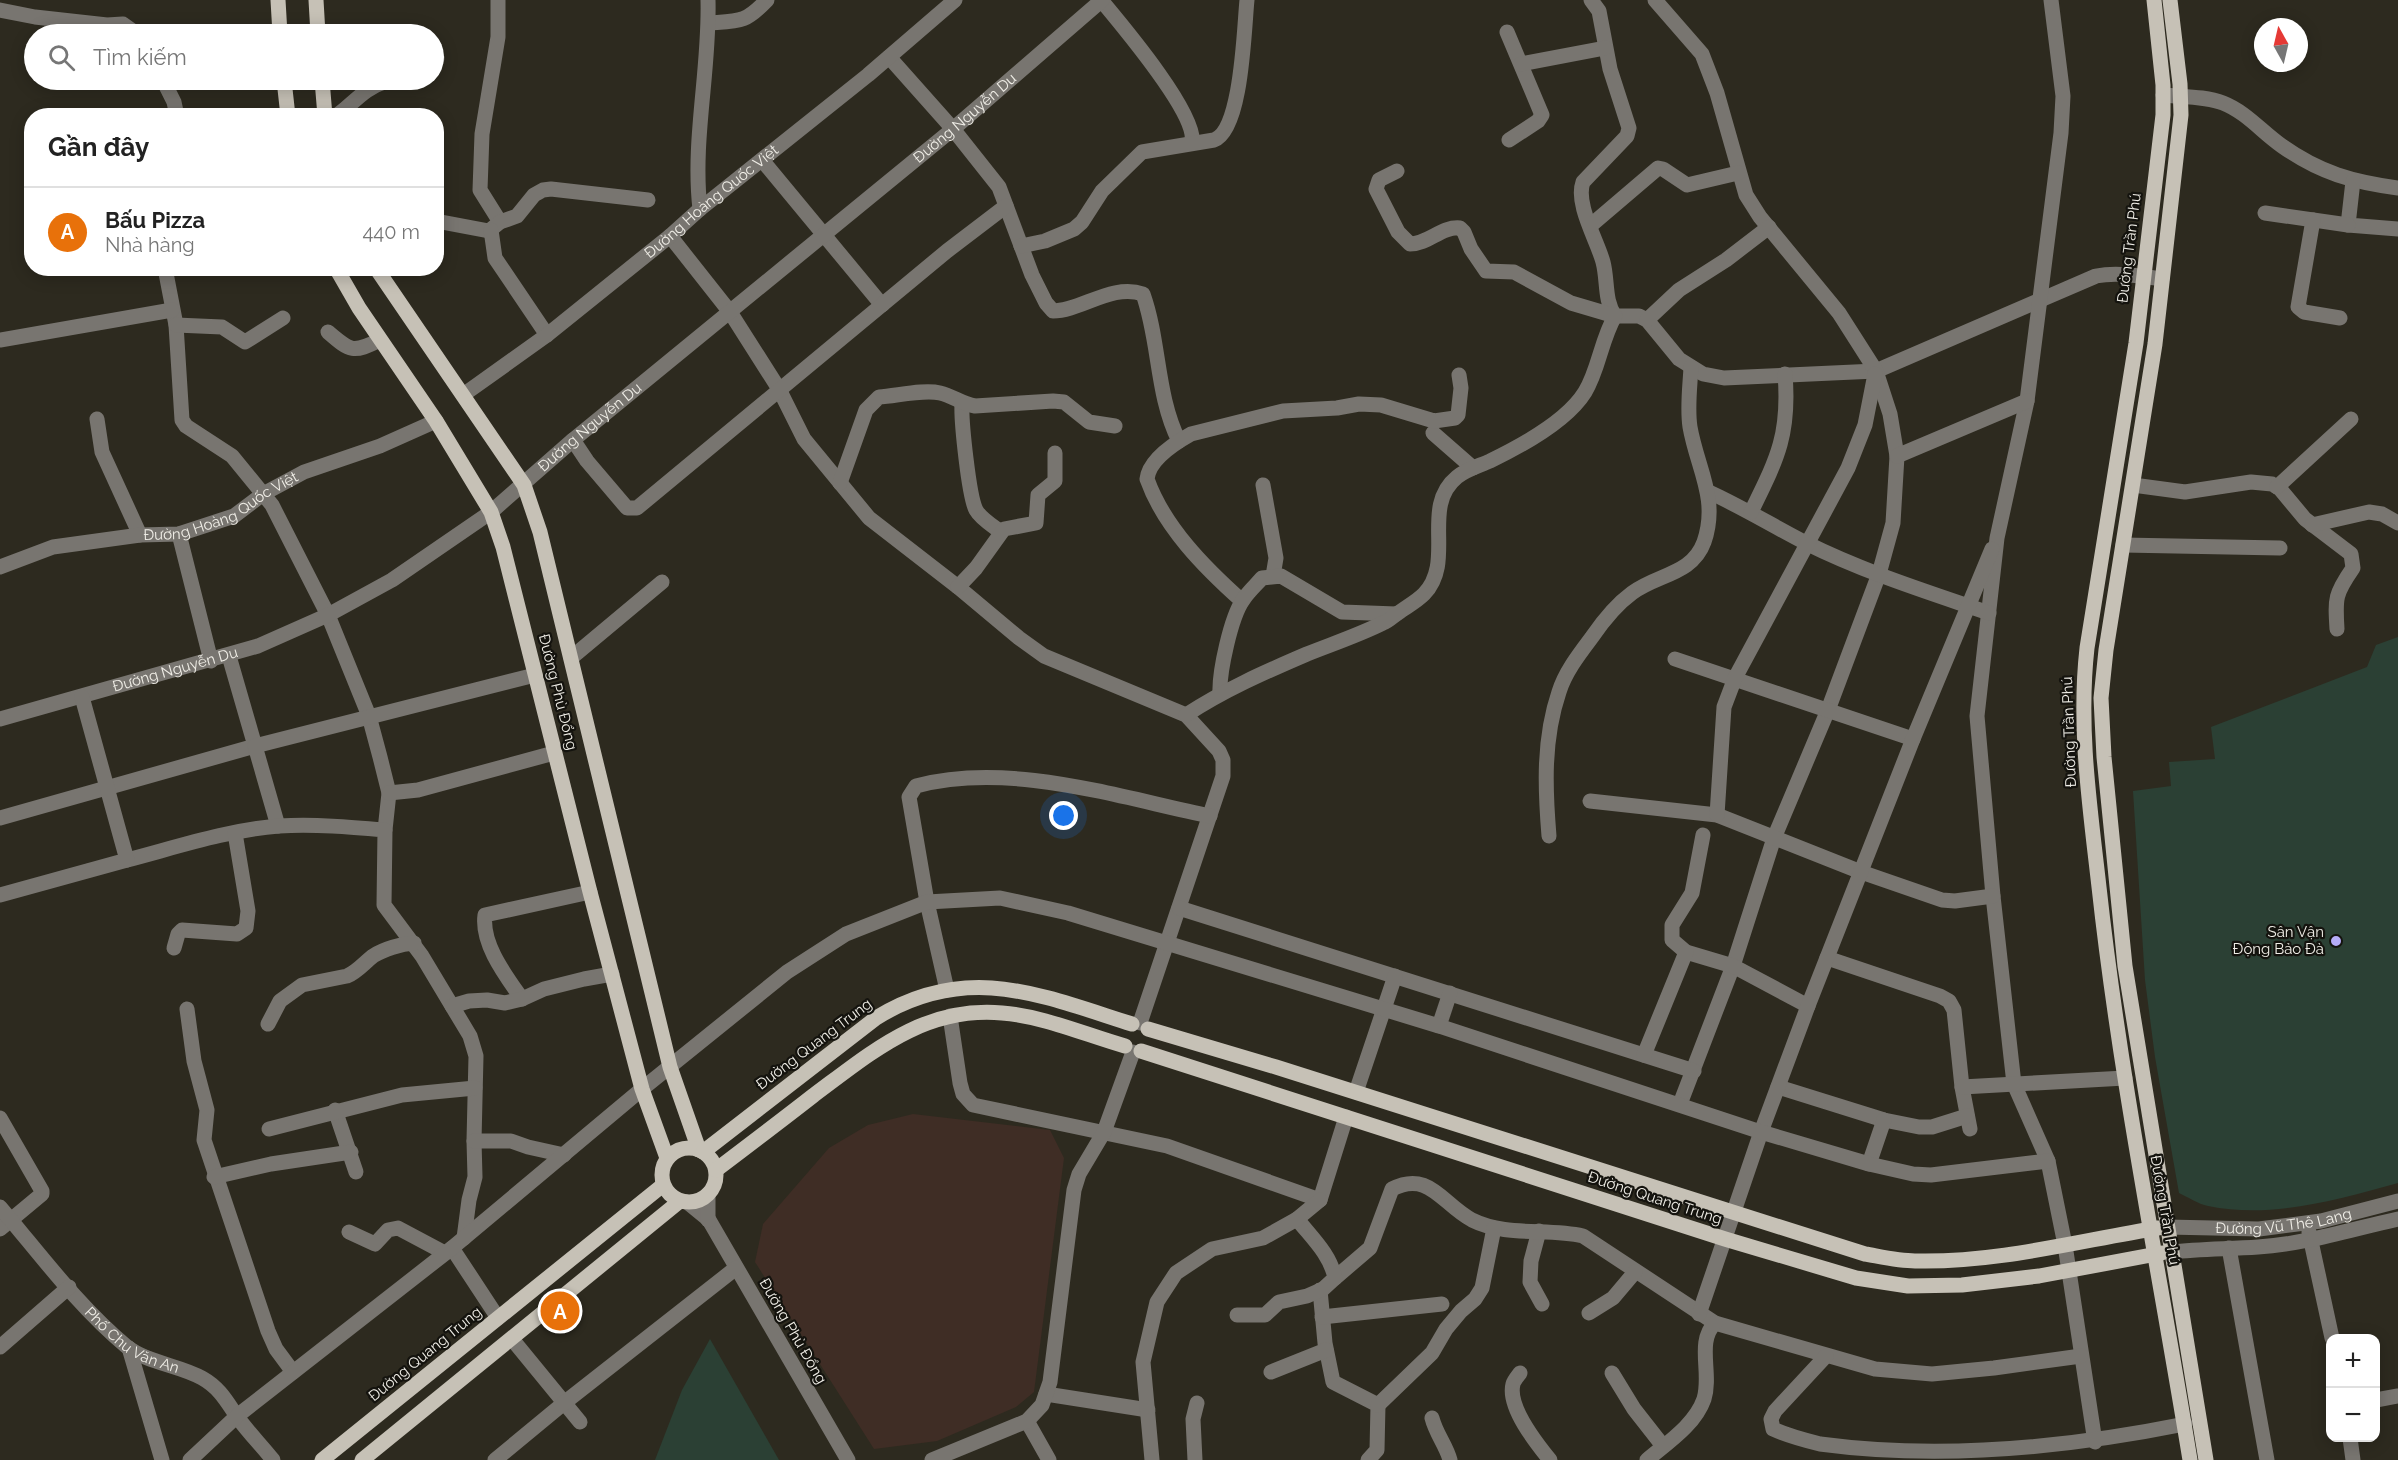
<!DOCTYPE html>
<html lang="vi">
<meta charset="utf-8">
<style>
body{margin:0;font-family:Raleway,sans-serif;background:#f2f2f2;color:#222}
.controls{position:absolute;right:18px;bottom:18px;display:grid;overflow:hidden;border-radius:12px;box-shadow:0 3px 15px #0003}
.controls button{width:54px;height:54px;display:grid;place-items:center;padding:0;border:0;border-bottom:2px solid #e0e0e0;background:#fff;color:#222;font:30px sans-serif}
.compass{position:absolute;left:2254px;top:18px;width:54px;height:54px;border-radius:50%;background:#fff;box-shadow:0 3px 15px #0003;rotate:352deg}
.you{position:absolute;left:1064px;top:816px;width:21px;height:21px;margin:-15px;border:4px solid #fff;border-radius:50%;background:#1a73e8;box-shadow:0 0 0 9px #1a73e833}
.badge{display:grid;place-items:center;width:39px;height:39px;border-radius:50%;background:#b45309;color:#fff;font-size:20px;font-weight:700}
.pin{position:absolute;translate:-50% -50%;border:3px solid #fff;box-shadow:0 2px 6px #0006}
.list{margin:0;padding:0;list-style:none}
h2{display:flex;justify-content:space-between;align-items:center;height:78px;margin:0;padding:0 24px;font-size:26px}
h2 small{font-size:20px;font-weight:400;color:#767676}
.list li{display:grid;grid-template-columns:39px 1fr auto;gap:18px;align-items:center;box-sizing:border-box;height:90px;padding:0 24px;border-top:2px solid #e0e0e0}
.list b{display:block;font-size:22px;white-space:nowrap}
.list p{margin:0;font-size:20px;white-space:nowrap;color:#767676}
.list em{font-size:20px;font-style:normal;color:#767676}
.icon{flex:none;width:33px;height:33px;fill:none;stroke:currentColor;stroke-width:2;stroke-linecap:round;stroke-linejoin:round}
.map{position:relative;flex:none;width:2398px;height:1460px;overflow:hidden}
.search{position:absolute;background:#fff;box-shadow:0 3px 15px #0003;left:24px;top:24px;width:420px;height:66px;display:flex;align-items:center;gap:15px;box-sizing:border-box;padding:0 21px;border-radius:33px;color:#767676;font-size:22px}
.panel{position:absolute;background:#fff;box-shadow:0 3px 15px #0003;left:24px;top:108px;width:420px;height:168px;border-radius:24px}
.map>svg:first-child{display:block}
.education{fill:#3f2d25}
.green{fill:#2b4034}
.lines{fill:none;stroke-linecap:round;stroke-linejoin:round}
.minor{stroke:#787570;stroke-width:15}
.major{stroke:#c6c1b6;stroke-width:15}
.poi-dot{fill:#b5acf8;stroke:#14130e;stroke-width:2}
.labels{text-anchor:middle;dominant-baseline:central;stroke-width:4.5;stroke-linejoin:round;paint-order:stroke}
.street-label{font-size:15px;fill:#f0eee7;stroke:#14130e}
.poi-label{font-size:15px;fill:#f0eee7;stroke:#14130e;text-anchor:end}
</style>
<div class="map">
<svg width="2398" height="1460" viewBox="0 0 2398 1460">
<rect width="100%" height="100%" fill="#2d2a1f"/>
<polygon class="education" points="913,1114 1050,1130 1064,1158 1034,1392 1016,1407 937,1441 874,1449 755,1262 763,1224 829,1148 868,1125"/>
<g class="green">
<path d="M2398,637v546c-61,17 -127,36 -190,23 -10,-2 -20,-9 -29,-13l-24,-136 -10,-77 -12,-189 38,-5 -2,-24 46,-3 -4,-32 156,-60 9,-22z"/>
<polygon points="710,1339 779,1460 655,1460 682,1390"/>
</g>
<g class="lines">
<g class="minor">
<polyline points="498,0 498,37 482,134 480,190 500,222"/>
<path d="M1101,0c20,24 97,115 91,143"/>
<path d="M1591,0l8,11 11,58 19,59 -2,8 -44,46c-8,22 14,58 20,80 5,19 1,38 12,54h24l8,4 32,39 24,15 21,4 152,-7 220,-95c21,-4 45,0 66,3"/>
<polyline points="1655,0 1702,54 1717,93 1746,195 1760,217 1839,313 1876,371 1890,414 1897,456 1893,523 1879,574 1828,710 1774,838 1733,966 1680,1104"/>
<polyline points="2051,0 2063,96 2061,133 2027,401 1997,538 1977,716 1993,896 2014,1084 2048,1161 2065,1245 2095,1442"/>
<polyline points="0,10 35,17 107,25 123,24 137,34"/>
<path d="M709,23c31,-2 36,0 58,-23"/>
<polyline points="1507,32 1542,115 1538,121 1509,140"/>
<path d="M889,57l64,72 46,58 33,88 14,28 7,8c28,0 59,-28 90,-17 17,48 13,101 36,147"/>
<polyline points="434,62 437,58"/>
<polyline points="1521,64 1605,48"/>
<polyline points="163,80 174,102 177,116"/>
<path d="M2163,95c19,2 42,1 60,8 23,9 39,29 59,43 38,27 71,36 116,42"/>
<path d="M336,116c16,-11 28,-28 48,-34 10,-4 23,1 33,-2"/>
<polyline points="762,160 882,305"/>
<polyline points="2353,181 2348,225 2398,229"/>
<path d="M700,209c-8,-69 10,-140 8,-209"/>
<polyline points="2265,213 2348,225"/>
<polyline points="2313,220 2298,307 2304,312 2340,318"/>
<polyline points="436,221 489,231 500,222 517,216 534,195 543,190 551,189 648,200"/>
<polyline points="1590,226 1658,168 1663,169 1687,185 1738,173"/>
<polyline points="491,230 495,258 547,335"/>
<polyline points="670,236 730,312 779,389 804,439 869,518 958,587 1019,638 1044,656 1186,715 1219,751 1223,760 1223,776 1140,1023"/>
<path d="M1021,246l24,-5 29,-12 8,-7 20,-31 40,-39 72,-12c28,-10 30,-112 33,-140"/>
<polyline points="165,268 176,325 182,420 186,426 232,456 272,505 328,615 369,716 380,757 389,793 385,830"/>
<polyline points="1647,320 1679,290 1726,260 1769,227"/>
<polyline points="176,325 222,327 245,342 283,318"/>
<path d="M328,332c23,20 25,21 52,8"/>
<polyline points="0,340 172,310"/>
<path id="s1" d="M463,395l84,-60 123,-99 30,-27 168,-134 87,-75"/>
<path d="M962,404c-1,17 7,93 14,106 5,9 17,16 25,22"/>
<polyline points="97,419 102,452 140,535"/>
<polyline points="1433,433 1473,468"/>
<polyline points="573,440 587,461 627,508 637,508 947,251 1006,206"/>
<polyline points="1897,456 2027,401"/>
<path d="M840,483l26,-73 13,-13c17,-1 45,-8 61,-4 13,3 22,11 35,13l78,-5 11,1 25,20 26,4"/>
<polyline points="1263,485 1276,558 1273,576"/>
<path d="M2133,485l52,7 66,-10 21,2 8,5 25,30 46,35 2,14c-18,26 -18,30 -16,61"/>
<polyline points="2277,487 2351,419"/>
<path d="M1709,492c33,15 64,34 97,51 58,29 122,49 183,70"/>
<path d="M1751,512c26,-53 39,-77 34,-138"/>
<polyline points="2312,525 2369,512 2382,514 2398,523"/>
<polyline points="179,534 211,661"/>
<polyline points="2123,545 2280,548"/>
<path id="s2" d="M0,567l53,-20 87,-12 39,-1 55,-18 29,-22 41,-22 76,-26 56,-25"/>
<polyline points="958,587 976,568 1004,529 1036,523 1038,495 1055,481 1055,453"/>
<path d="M1242,601c-37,-33 -78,-74 -95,-122 2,-19 28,-36 44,-45l92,-23 54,-3 22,-4 22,1 53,16 21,-3 3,-3 3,-27 -2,-13"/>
<polyline points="571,658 662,582"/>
<polyline points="1675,659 1913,739"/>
<path d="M1220,693c-1,-21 11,-76 23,-93 5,-8 13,-15 19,-22l19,-2 61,36 54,2"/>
<path d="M1186,715c38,-25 79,-43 121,-61 25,-10 52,-19 76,-31 6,-2 10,-7 15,-10 8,-6 18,-11 26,-19 32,-33 -4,-87 33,-117 10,-8 22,-11 33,-16 29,-14 77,-40 95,-69 14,-23 16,-52 30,-76l-44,-13 -57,-31 -28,-1 -15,-22 -7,-17 -4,-4c-18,-2 -32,16 -50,16l-12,-12 -22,-43 3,-9 18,-9"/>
<path id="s3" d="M0,719l258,-73 70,-31 64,-35 99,-68 82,-72 380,-311 149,-129"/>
<polyline points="389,793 418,790 554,753"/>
<polyline points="1590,801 1717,815 1861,872 1942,900 1955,901 1993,896"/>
<polyline points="1717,815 1724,707 1735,678 1848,468 1865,425 1875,374"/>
<polyline points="0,818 255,746 229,656"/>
<polyline points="278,826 255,746 535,675"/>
<polyline points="1703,835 1692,893 1672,925 1672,940 1686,952 1733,966 1808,1006"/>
<path d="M1549,836c-4,-48 -6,-97 10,-144 6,-20 21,-39 33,-55 11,-16 25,-33 40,-44 25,-19 60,-18 72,-51 15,-43 -7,-74 -14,-115 -3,-19 0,-40 1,-60"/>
<path d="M127,860c50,-13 101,-30 152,-34 36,-2 71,1 106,4l-1,75 38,51 48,80 6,20 -2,85 1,36 -6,23 -5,38"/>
<polyline points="0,895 127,860 82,697"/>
<polyline points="1179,908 1694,1071"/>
<polyline points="174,948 178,934 182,930 237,934 246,928 248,911 235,833"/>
<polyline points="1827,958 1940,996 1949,1001 1954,1010 1962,1087 1970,1129"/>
<path d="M947,990l-20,-88 -18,-105 7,-11c93,-25 201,11 294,30"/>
<path d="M522,999c-16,-23 -41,-55 -37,-84l105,-23"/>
<polyline points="452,1006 469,1001 487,1000 505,1003 522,999 544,989 584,979 612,974"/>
<polyline points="187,1009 194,1061 207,1110 204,1140 268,1331 276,1349 293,1372"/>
<polyline points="950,1016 960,1083 963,1094 973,1105 1167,1146 1320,1200 1346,1117"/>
<path d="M268,1024l12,-23 22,-16 45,-9c10,-4 17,-13 26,-20 11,-7 28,-12 41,-13"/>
<polyline points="1439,1026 1450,993"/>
<polyline points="1644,1055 1686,952"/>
<polyline points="1778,1087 1884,1120 1919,1127 1932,1127 1967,1116"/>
<polyline points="1962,1087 2125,1078"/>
<polyline points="1356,1092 1395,976"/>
<polyline points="335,1110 356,1172"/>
<polyline points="0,1118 42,1191 42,1194 0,1229"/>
<polyline points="269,1129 402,1095 475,1088"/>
<polyline points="474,1141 511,1141 528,1147 564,1155"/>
<polyline points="1869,1164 1884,1120"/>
<polyline points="214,1177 271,1164 351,1152"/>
<polyline points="687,1202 709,1220 848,1460"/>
<path id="s4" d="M0,1207c40,47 78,99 126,139 21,17 53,19 76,32 18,10 25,24 36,40 11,15 24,28 35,42"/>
<polyline points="708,1220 708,1194"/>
<path id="s5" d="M2167,1227l92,2 62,-8 77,-20"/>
<polyline points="1539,1231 1531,1261 1530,1282 1542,1304"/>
<polyline points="349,1232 375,1244 388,1230 398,1228 445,1253"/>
<polyline points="2309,1232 2332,1338"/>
<polyline points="452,1248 498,1318"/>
<polyline points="2229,1248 2267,1460"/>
<path d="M2171,1252c29,-3 58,-3 87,-5 48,-3 94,-18 140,-28"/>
<path d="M1335,1278l35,-30 22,-59c37,-19 50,15 80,31 34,17 75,8 111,16l132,87 160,46 57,5 62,-6 87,-12"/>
<polyline points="1320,1290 1325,1343 1333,1382 1378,1405 1377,1450 1368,1460"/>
<polyline points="1589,1313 1613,1298 1635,1272"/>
<polyline points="1699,1314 1761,1132 1808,1006 1913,739 1992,549"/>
<path d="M1237,1315h28l14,-13 28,-6 16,-7 12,-11c-5,-24 -23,-40 -38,-59"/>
<polyline points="1322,1317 1442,1304"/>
<polyline points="512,1339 580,1422"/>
<polyline points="0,1347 69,1287"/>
<polyline points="129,1348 162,1460"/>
<path d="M1826,1356l-51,55 -4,8 2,10c15,7 31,11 47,15 120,16 246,4 365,-20"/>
<polyline points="1271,1372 1326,1350"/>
<path d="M1520,1373c-2,3 -6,7 -7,11 -6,23 24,60 37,76"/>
<polyline points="1612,1373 1634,1409 1663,1446"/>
<polyline points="1046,1394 1148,1410"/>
<polyline points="2376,1400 2398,1396"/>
<polyline points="1378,1405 1432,1353 1446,1329 1461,1311 1475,1299 1482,1288 1494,1228"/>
<path d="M1432,1418c4,16 14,27 18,42"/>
<polyline points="1027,1421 1049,1460"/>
<polyline points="2350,1438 2353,1460"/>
<polyline points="190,1460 237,1416 452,1248 642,1089 787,972 846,934 927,902 1000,898 1068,913 1439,1026 1761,1132 1869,1164 1913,1174 1931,1175 2048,1161"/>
<polyline points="495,1460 564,1403 736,1268"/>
<polyline points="932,1460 1027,1421 1042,1405 1050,1382 1074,1190 1079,1174 1104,1132 1133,1052"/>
<polyline points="1152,1460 1143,1362 1157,1302 1176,1273 1212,1249 1263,1238 1297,1219 1320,1200"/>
<polyline points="1195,1460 1193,1419 1197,1403"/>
<path d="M1647,1460c20,-17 48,-35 57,-61 8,-26 -8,-57 11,-76"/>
</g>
<g class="major">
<polyline points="278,0 280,34"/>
<polyline points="316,0 318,34"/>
<path d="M2154,0l9,85v30l-27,228 -49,305c-9,80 3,159 12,239 21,192 60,382 91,573"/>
<polyline points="2170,0 2180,84 2181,115 2155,344 2106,650 2101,698 2104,757 2125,966 2206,1460"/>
<polyline points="284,80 288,116"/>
<polyline points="322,80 325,116"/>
<polyline points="336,268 359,308 436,421 491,512 503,547 590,892 642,1089 667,1158"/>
<polyline points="376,268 524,485 540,532 670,1067 699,1150"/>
<path d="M1148,1029l128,38 589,187c17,3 34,7 50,7 82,2 163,-20 243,-33"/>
<polyline points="1141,1051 1725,1239 1856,1278 1908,1286 1962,1285 2039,1276 2162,1253"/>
<circle cx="689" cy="1175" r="27"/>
<path d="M703,1152l173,-134c91,-56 164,-23 256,6"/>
<path d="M716,1170c33,-25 66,-50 98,-75 58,-43 110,-89 188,-82 41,3 84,22 123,33"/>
<polyline points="322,1460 663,1185"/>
<polyline points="362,1460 680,1201"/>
</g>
</g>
<circle class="poi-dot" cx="2336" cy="941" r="6"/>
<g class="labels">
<g class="street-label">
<text stroke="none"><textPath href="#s3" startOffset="1154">Đường Nguyễn Du</textPath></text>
<text stroke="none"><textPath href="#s1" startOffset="315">Đường Hoàng Quốc Việt</textPath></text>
<text transform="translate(2129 248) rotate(-83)">Đường Trần Phú</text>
<text stroke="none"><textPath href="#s3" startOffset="668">Đường Nguyễn Du</textPath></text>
<text stroke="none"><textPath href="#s2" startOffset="232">Đường Hoàng Quốc Việt</textPath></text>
<text stroke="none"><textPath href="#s3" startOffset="182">Đường Nguyễn Du</textPath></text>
<text transform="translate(558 692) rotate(76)">Đường Phù Đổng</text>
<text transform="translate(2069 732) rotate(-92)">Đường Trần Phú</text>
<text transform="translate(814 1044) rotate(-37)">Đường Quang Trung</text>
<text transform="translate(1655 1198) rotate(18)">Đường Quang Trung</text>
<text transform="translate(2165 1210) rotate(80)">Đường Trần Phú</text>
<text stroke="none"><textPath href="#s5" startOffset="117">Đường Vũ Thê Lang</textPath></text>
<text transform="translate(793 1331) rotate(60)">Đường Phù Đổng</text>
<text stroke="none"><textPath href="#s4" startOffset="190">Phố Chu Văn An</textPath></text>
<text transform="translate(425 1354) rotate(-39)">Đường Quang Trung</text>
</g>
<g class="poi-label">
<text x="2324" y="932">Sân Vận<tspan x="2324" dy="17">Động Bảo Đà</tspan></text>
</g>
</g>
</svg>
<div class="controls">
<button>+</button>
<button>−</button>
</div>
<svg class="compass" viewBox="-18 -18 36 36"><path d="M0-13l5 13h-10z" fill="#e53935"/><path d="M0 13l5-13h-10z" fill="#767676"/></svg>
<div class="you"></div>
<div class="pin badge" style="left:560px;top:1311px;background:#e8710a">A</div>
<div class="search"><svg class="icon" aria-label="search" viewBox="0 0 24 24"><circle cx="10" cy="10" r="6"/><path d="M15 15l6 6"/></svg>Tìm kiếm</div>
<section class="panel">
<h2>Gần đây<small></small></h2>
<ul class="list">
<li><span class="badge" style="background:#e8710a">A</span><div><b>Bấu Pizza</b><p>Nhà hàng</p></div><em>440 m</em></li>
</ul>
</section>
</div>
